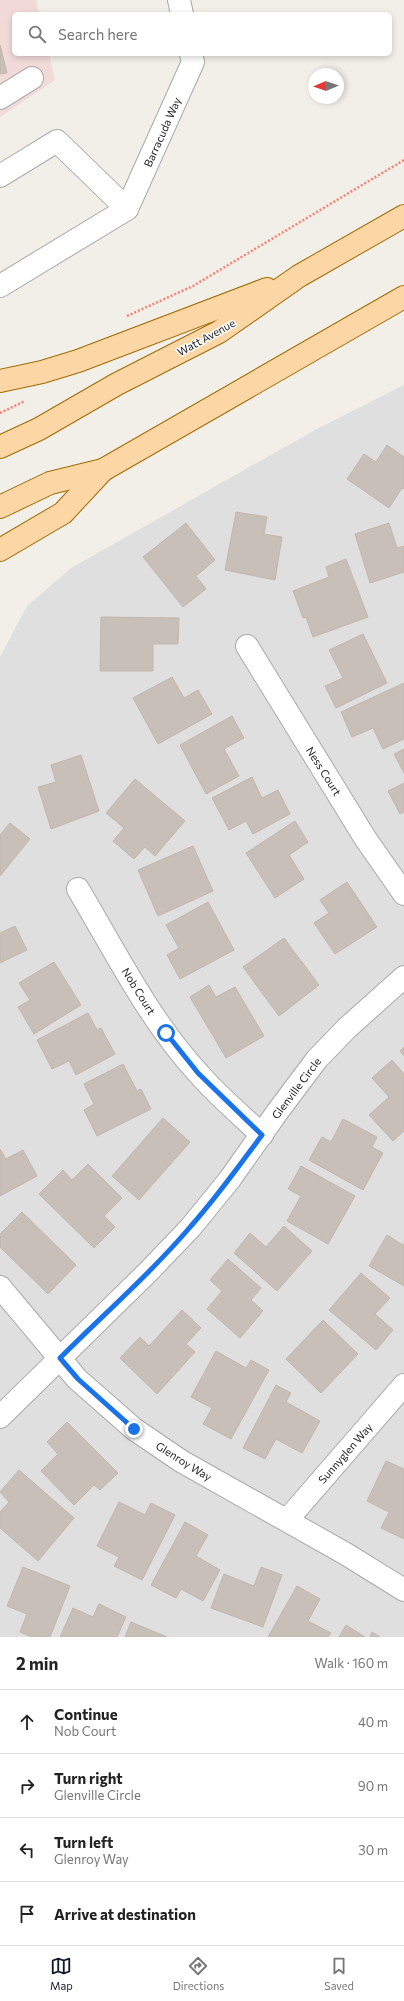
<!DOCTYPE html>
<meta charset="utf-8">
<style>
body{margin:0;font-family:Commissioner,sans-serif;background:#f2f2f2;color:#222}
.compass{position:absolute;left:308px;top:68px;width:36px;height:36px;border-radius:50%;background:#fff;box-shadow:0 2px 6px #0003;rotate:268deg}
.stop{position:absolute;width:12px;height:12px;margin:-9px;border:3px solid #1a73e8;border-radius:50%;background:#fff}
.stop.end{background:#1a73e8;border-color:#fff;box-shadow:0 1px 4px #0008}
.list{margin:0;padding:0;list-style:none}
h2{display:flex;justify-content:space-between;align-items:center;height:52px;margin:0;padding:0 16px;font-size:17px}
h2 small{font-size:13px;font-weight:400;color:#767676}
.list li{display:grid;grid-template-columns:26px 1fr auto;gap:12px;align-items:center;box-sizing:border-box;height:64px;padding:0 16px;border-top:1px solid #e0e0e0}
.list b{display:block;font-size:15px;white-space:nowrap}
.list p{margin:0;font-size:13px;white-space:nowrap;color:#767676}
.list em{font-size:13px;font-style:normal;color:#767676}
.icon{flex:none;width:22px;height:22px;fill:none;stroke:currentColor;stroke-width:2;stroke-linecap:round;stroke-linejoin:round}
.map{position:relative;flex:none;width:404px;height:1637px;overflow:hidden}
.search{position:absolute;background:#fff;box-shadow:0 2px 6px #0003;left:12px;right:12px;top:12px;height:44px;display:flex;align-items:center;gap:10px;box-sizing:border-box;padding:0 14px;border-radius:6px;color:#767676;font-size:15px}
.sheet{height:308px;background:#fff}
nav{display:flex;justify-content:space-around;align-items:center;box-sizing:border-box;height:56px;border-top:1px solid #e0e0e0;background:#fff;font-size:11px;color:#767676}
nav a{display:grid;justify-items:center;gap:2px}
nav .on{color:#111827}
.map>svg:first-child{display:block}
.residential{fill:#e0dfdf}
.commercial{fill:#f2dad9}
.building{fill:#c7bfb8;stroke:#c4b6ab}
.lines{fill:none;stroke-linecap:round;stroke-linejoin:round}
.minor-casing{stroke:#a9a9a9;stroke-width:24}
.major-casing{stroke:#a06b00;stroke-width:24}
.path{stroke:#fa8072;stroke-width:2.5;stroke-dasharray:2 2;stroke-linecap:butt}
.minor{stroke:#fff;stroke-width:22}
.major{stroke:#fcd6a4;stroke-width:22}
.route{stroke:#1a73e8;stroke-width:5}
.labels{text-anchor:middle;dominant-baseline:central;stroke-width:3;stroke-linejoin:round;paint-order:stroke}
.street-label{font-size:11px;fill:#222;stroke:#fff}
</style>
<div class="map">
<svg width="404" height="1637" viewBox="0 0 404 1637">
<rect width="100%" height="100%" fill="#f2efe9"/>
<polygon class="residential" points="404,385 404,1637 0,1637 0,657 27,606 71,568 315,430"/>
<polygon class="commercial" points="0,0 36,0 39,14 14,14 14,54 49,54 55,80 0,117"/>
<g class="building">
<polygon points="0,45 7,73 0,74"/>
<polygon points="387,445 404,457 404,489 402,488 389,508 347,479 364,454 376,462"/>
<polygon points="236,512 267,517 264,534 282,537 275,580 225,570"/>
<polygon points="186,523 215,560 196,576 206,589 183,607 143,557"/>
<polygon points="389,523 397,548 404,546 404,572 370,583 355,534"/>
<polygon points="346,559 368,617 313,637 306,617 303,618 293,591 329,577 326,567"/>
<polygon points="101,617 179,618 178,644 153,644 153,671 100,671"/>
<polygon points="363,634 387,683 336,708 325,686 343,678 329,650"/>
<polygon points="172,677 184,698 198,690 212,714 158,744 133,698"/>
<polygon points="404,683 404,739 383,749 373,728 352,737 341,712"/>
<polygon points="232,716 244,738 224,749 239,776 206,794 180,745"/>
<polygon points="404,749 404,773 394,754"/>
<polygon points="81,755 99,811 51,829 38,787 56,782 51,765"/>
<polygon points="252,777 262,798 278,790 290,814 253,834 246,821 229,830 212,798"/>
<polygon points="135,779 185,821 155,856 145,847 134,859 113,841 124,828 106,813"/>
<polygon points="404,783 404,812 400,814 388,791"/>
<polygon points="295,821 308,842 289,855 304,879 275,898 246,853"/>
<polygon points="10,823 30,839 0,876 0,835"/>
<polygon points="193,846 213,891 158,916 138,870"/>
<polygon points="347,882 377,927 335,954 314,923 329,913 320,900"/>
<polygon points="208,902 234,950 180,979 167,955 179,948 166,925"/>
<polygon points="15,926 27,950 0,963 0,933"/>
<polygon points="284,938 319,985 279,1016 243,967"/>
<polygon points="54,962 81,1005 34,1034 18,1007 30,1000 19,983"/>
<polygon points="209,985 216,997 235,987 264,1036 226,1058 190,997"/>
<polygon points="88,1013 97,1030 101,1028 115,1054 76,1075 69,1061 52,1069 37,1040"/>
<polygon points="404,1047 404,1056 400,1051"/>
<polygon points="392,1060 404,1074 404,1131 393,1141 369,1115 389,1097 372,1078"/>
<polygon points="123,1064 137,1091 141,1089 151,1109 97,1136 84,1110 94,1104 84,1084"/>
<polygon points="163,1118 190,1142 139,1200 112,1176"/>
<polygon points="343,1119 377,1137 372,1147 383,1153 363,1190 309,1160 322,1137 331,1142"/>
<polygon points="0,1149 6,1159 23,1150 37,1176 0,1196"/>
<polygon points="88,1164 122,1198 104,1216 115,1227 94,1248 39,1194 63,1170 72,1180"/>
<polygon points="301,1166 355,1196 328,1244 287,1221 301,1196 288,1189"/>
<polygon points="22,1212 76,1265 48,1294 0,1247 0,1234"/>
<polygon points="284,1226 312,1251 277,1291 234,1253 250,1233 266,1247"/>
<polygon points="387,1235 403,1245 404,1243 404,1286 369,1266"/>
<polygon points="228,1259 261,1288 251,1300 263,1311 240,1338 207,1309 222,1291 210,1280"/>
<polygon points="361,1273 390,1298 375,1314 393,1330 376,1350 329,1310"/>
<polygon points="182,1310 201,1328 186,1344 195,1352 157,1394 120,1358 140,1337 149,1346"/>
<polygon points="323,1320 358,1354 321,1393 286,1359"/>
<polygon points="216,1351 246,1368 251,1360 269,1370 231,1439 203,1424 212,1408 191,1397"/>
<polygon points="276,1385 291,1393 286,1402 320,1421 302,1453 276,1439 265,1459 243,1448"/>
<polygon points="67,1422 118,1473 100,1490 94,1485 74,1505 41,1471 58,1454 47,1442"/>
<polygon points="386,1461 404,1469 404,1539 381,1528 389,1512 367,1501"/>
<polygon points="19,1470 74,1518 38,1561 0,1528 0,1512 9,1502 0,1492"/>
<polygon points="119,1502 145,1515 151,1503 175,1515 142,1580 114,1566 119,1557 97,1546"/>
<polygon points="185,1522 208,1535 196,1556 220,1570 203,1601 181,1589 176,1598 151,1585"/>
<polygon points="23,1567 70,1586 50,1637 32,1637 20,1632 27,1614 7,1606"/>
<polygon points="261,1567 282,1575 263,1627 211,1608 224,1574 254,1586"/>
<polygon points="297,1586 320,1599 308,1621 331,1633 328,1637 268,1637"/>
<polygon points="99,1604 126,1617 117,1637 60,1637 73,1608 93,1617"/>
<polygon points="131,1622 167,1637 125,1637"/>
<polygon points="346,1625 365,1637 339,1637"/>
<polygon points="372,1632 380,1637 370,1637"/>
</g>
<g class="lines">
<g class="minor-casing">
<g id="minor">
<polyline points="179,0 182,14"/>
<polyline points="0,98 32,78"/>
<polyline points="0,176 57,141 127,209"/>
<polyline points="0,286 127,209 193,62 191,54"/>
<polyline points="247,646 365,838 404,894"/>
<path d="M78,889c37,62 71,131 121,185 19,22 42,41 63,61"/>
<polyline points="0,1287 77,1379 134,1429 181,1461 346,1554 404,1590"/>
<polyline points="0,1417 148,1272 191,1227 230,1179 278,1111 317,1059 347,1028 404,977"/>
<polyline points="287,1520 404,1385"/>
</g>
</g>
<g class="major-casing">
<g id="major">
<polyline points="0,381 42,372 78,361 267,289"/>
<polyline points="0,447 39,429 117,384 219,332 299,276 404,216"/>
<polyline points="0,507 50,483 103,470 404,297"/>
<polyline points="0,550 63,513 103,470"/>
</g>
</g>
<g class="path">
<polyline points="127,316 193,286 404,160"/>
<polyline points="0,413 25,401"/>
</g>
<use href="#minor" class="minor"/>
<use href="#major" class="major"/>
</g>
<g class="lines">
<path class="route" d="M134,1429l-56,-50 -18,-21c44,-44 91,-85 131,-132 26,-29 48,-60 71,-91l-64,-62 -32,-40"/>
</g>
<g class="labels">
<g class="street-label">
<text transform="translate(162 132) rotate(-66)">Barracuda Way</text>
<text transform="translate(206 337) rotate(-29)">Watt Avenue</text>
<text transform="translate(324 771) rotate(58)">Ness Court</text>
<text transform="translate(139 991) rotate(58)">Nob Court</text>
<text transform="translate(296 1088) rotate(-53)">Glenville Circle</text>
<text transform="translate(345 1453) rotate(-49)">Sunnyglen Way</text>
<text transform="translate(184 1461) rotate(32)">Glenroy Way</text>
</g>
</g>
</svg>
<svg class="compass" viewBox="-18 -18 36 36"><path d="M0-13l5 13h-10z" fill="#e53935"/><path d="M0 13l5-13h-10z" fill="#767676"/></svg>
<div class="stop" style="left:166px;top:1033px"></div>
<div class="stop end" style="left:134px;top:1429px"></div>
<div class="search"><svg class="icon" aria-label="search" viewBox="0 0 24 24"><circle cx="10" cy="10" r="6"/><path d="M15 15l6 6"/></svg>Search here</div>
</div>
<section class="sheet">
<h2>2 min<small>Walk · 160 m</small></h2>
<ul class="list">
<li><svg class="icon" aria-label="ahead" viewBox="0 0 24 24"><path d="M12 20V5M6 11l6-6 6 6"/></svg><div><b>Continue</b><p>Nob Court</p></div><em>40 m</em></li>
<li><svg class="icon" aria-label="right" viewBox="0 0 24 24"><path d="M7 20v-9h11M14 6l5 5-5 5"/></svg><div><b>Turn right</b><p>Glenville Circle</p></div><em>90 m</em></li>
<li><svg class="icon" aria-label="left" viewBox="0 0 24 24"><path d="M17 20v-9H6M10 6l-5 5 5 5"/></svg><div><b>Turn left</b><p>Glenroy Way</p></div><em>30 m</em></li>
<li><svg class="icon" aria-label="arrive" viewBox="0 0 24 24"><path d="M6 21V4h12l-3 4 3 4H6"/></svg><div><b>Arrive at destination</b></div></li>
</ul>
</section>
<nav>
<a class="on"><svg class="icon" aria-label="map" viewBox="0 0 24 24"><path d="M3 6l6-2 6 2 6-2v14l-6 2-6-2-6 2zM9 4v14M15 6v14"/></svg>Map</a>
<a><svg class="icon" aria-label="directions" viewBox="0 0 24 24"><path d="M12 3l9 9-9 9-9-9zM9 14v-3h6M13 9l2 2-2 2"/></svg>Directions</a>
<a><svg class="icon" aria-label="saved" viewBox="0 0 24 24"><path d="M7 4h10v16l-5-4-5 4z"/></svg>Saved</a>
</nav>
